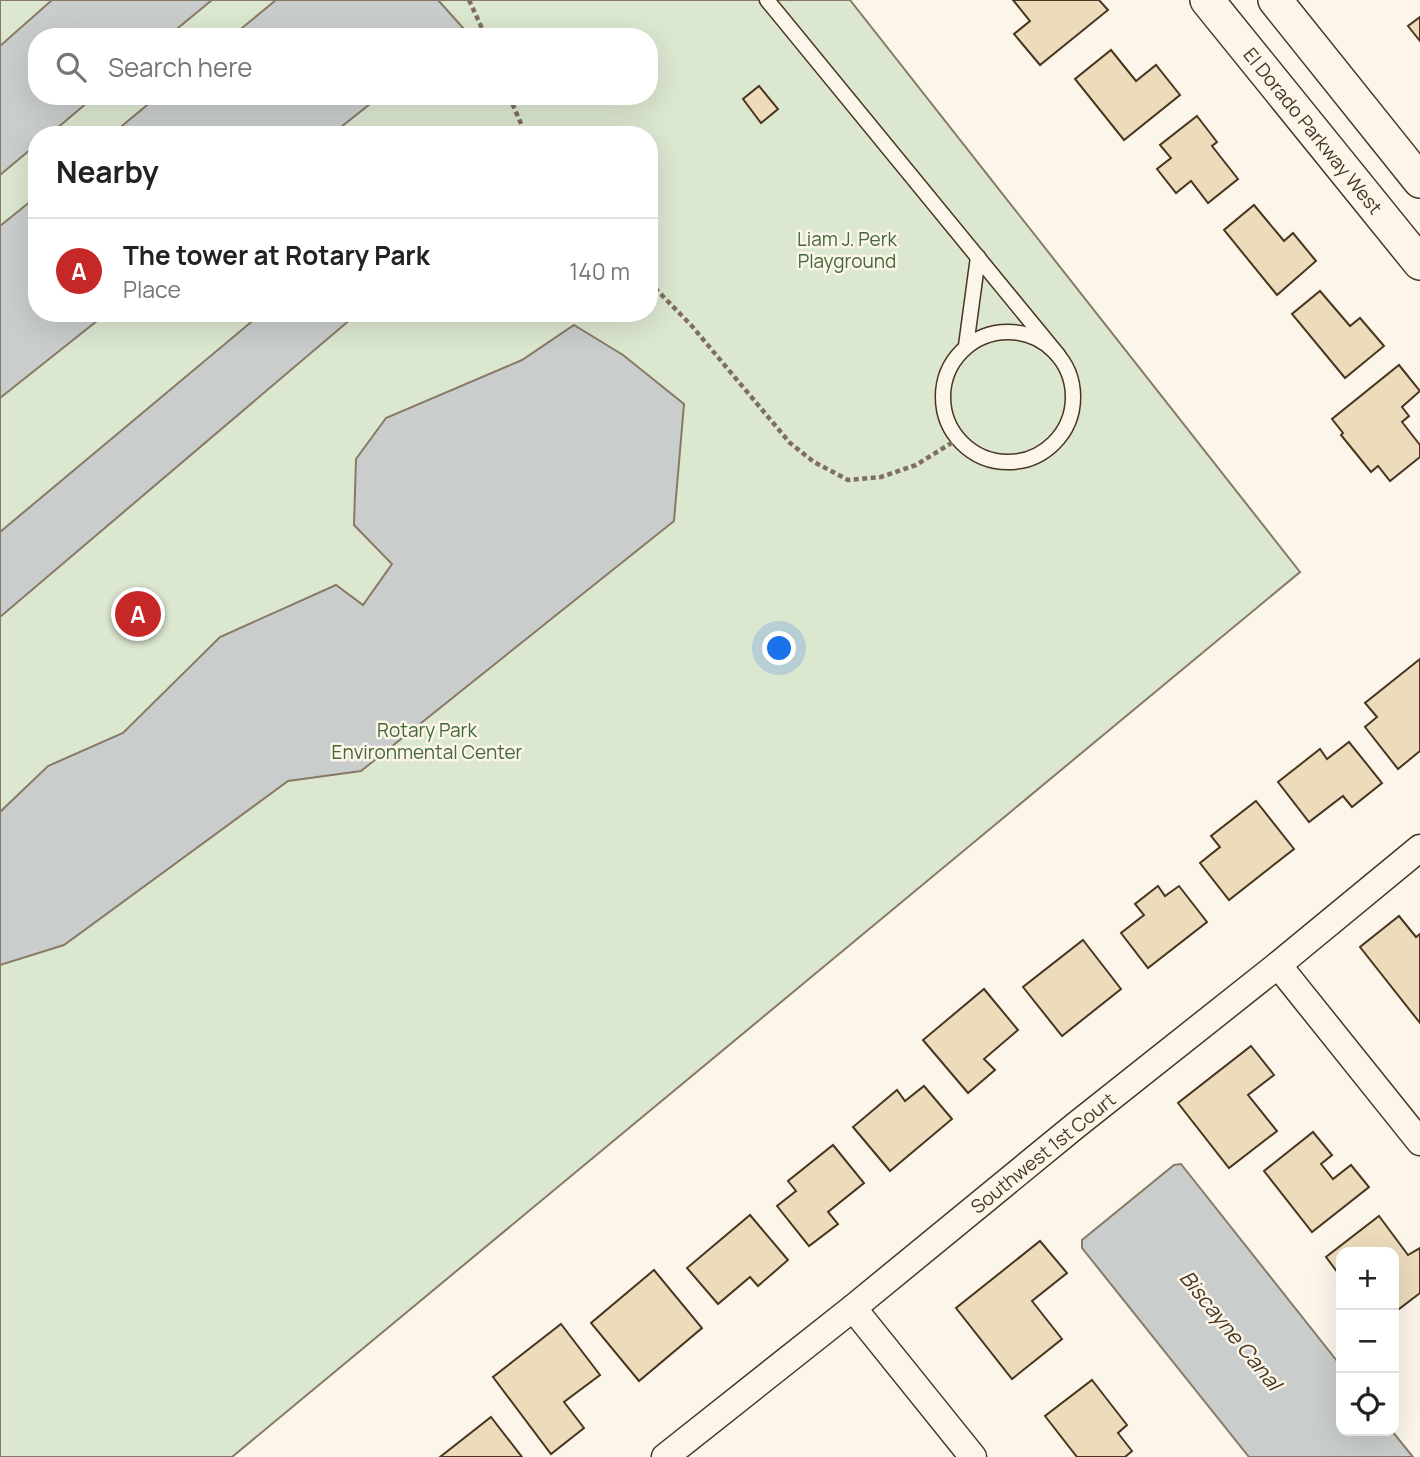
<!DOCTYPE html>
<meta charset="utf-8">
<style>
body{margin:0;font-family:Manrope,sans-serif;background:#f6f6f6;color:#222}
.controls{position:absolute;right:21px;bottom:21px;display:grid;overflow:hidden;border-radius:14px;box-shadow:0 7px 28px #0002}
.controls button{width:63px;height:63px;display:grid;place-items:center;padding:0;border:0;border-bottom:2px solid #e0e0e0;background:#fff;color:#222;font:35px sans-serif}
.you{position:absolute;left:780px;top:649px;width:24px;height:24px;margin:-18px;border:5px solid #fff;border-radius:50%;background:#1a73e8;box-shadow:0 0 0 10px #1a73e833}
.badge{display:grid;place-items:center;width:46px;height:46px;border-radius:50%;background:#c62828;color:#fff;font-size:23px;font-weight:700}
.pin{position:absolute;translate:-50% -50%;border:4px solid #fff;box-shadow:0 2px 7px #0006}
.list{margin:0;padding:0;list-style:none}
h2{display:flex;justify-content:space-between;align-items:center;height:91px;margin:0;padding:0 28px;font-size:30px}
h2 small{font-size:23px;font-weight:400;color:#767676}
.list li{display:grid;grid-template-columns:46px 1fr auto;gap:21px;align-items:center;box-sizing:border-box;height:105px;padding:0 28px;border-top:2px solid #e0e0e0}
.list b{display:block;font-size:26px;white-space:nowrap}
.list p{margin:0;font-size:23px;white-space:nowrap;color:#767676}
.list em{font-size:23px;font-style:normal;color:#767676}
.icon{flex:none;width:38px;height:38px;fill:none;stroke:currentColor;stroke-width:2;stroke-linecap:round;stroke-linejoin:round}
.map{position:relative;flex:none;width:1420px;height:1457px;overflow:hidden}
.search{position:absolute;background:#fff;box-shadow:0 7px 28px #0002;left:28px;top:28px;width:630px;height:77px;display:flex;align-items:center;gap:18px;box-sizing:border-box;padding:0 24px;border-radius:28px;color:#767676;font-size:26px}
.panel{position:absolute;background:#fff;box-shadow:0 7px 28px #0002;left:28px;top:126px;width:630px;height:196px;border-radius:28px}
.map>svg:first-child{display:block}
.green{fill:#dce7d0;stroke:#887966;stroke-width:2;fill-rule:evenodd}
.water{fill:#c9cecd;stroke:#887966;stroke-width:2}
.building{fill:#ecdcbc;stroke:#4a3520;stroke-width:2}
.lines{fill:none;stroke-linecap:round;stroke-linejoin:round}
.service-casing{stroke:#4a3520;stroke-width:17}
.minor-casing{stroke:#4a3520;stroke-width:29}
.tertiary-casing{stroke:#4a3520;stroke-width:36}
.path{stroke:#7f6f5c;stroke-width:4.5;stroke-dasharray:5 3.5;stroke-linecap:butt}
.service{stroke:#fbf6e9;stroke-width:14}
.minor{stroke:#fbf6e9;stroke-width:26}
.tertiary{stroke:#fbf6e9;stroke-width:33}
.labels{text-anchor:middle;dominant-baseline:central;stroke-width:5;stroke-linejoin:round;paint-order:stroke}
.street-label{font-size:19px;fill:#4a3520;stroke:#fbf6e9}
.park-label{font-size:19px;fill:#436837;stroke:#fbf6e9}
.water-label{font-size:21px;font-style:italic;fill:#4a3520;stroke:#fbf6e9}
</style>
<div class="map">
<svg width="1420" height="1457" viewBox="0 0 1420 1457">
<rect width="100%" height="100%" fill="#fbf6e9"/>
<path class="green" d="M0,0h850l450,572 -1068,885h-232zM37,37h612v59h-612zM37,135h612v178h-612z"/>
<g class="water">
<polygon points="52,0 212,0 167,37 37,37 37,96 95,96 49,135 37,135 37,144 0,175 0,46"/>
<polygon points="276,0 438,0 464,29 454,37 231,37"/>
<polygon points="158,96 380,96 331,135 111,135"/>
<polygon points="37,196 37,313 107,313 0,398 0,226"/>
<polygon points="262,313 358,313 0,617 0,532"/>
<polygon points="574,325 623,355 684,404 674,521 361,771 288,781 64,945 0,965 0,812 48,766 123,733 220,637 336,585 363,605 392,564 354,525 356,459 386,418 522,360"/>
<polygon points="1181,1164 1341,1366 1341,1431 1392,1431 1413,1457 1249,1457 1082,1248 1082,1240 1174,1165"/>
</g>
<g class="building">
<polygon points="1013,0 1099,0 1108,10 1040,65 1014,34 1030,21"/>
<polygon points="1420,17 1420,41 1408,26"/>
<polygon points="1111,50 1136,81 1156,65 1180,95 1124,140 1075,79"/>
<polygon points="759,86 778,109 761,123 743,99"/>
<polygon points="1197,116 1217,142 1212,146 1238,179 1208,203 1191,181 1176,193 1157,169 1171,158 1160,145"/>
<polygon points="1254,205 1284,241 1293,233 1316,261 1277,295 1224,230"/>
<polygon points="1320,291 1350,326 1360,318 1384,346 1345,378 1292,314"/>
<polygon points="1399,365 1420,391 1402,407 1409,416 1402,422 1420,445 1420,457 1390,481 1378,466 1371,472 1341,435 1343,433 1332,419"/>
<polygon points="1420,659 1420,751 1398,769 1365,727 1377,717 1365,703"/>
<polygon points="1349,742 1382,783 1352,807 1343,796 1309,822 1278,782 1320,749 1327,759"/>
<polygon points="1256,801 1294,849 1229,900 1200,863 1220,847 1211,836"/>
<polygon points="1158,886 1165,896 1179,886 1207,922 1148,968 1121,933 1144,915 1135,904"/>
<polygon points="1399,916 1416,937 1420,934 1420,1023 1360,947"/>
<polygon points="1083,940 1121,989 1062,1036 1023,987"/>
<polygon points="984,989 1018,1030 984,1059 995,1070 968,1093 923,1040"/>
<polygon points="1251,1046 1274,1075 1248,1095 1277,1131 1229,1168 1178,1103"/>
<polygon points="924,1086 952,1119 890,1171 853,1127 897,1090 905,1101"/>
<polygon points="1313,1132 1332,1155 1321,1164 1333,1179 1351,1165 1369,1187 1312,1232 1264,1171"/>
<polygon points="833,1145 864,1183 828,1212 838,1224 809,1246 777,1206 796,1191 788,1181"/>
<polygon points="750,1215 788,1260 758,1286 750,1277 718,1304 687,1268"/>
<polygon points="1379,1216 1408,1255 1420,1248 1420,1293 1399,1309 1394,1302 1394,1252 1341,1252 1341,1277 1326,1257"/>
<polygon points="1040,1241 1067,1273 1032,1301 1062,1339 1012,1379 956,1308"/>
<polygon points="654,1270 702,1328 639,1381 591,1323"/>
<polygon points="561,1324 600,1375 564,1402 584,1428 551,1454 493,1377"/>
<polygon points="1092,1380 1127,1425 1118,1433 1132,1451 1125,1457 1077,1457 1045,1416"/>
<polygon points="491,1417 522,1457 440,1457"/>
</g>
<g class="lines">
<g class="service-casing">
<g id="service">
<polyline points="767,0 1058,355"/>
<circle cx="1008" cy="397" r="65"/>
<polyline points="966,346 978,257"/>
</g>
</g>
<g class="minor-casing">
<g id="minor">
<polyline points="1278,965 1420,1142"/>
<polyline points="853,1308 973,1457"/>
<polyline points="665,1457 853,1308 1075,1126 1278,965 1420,848"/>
</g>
</g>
<g class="tertiary-casing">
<g id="tertiary">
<polyline points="1207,0 1420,263"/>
<polyline points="1275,0 1420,181"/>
</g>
</g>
<g class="path">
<polyline points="469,0 486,37"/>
<polyline points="509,96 526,135"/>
<polyline points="649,282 691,325 790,443 814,462 848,480 881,477 916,465 958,439"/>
</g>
<use href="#service" class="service"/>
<use href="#minor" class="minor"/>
<use href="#tertiary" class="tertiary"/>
</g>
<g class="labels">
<g class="street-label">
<text transform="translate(1313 131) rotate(51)">El Dorado Parkway West</text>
<text transform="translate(1043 1153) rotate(-39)">Southwest 1st Court</text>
</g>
<g class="park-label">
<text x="847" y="239">Liam J. Perk<tspan x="847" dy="22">Playground</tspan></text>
<text x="427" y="730">Rotary Park<tspan x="427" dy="22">Environmental Center</tspan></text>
</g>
<g class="water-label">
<text transform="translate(1231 1330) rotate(51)">Biscayne Canal</text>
</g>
</g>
</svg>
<div class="controls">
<button>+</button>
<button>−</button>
<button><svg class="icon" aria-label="locate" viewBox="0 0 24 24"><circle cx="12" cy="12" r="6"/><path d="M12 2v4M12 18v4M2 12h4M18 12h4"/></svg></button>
</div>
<div class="you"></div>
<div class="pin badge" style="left:138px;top:614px">A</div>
<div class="search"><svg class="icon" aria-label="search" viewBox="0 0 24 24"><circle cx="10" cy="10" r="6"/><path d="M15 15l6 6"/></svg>Search here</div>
<section class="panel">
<h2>Nearby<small></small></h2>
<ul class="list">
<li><span class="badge">A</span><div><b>The tower at Rotary Park</b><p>Place</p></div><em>140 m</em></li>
</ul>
</section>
</div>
